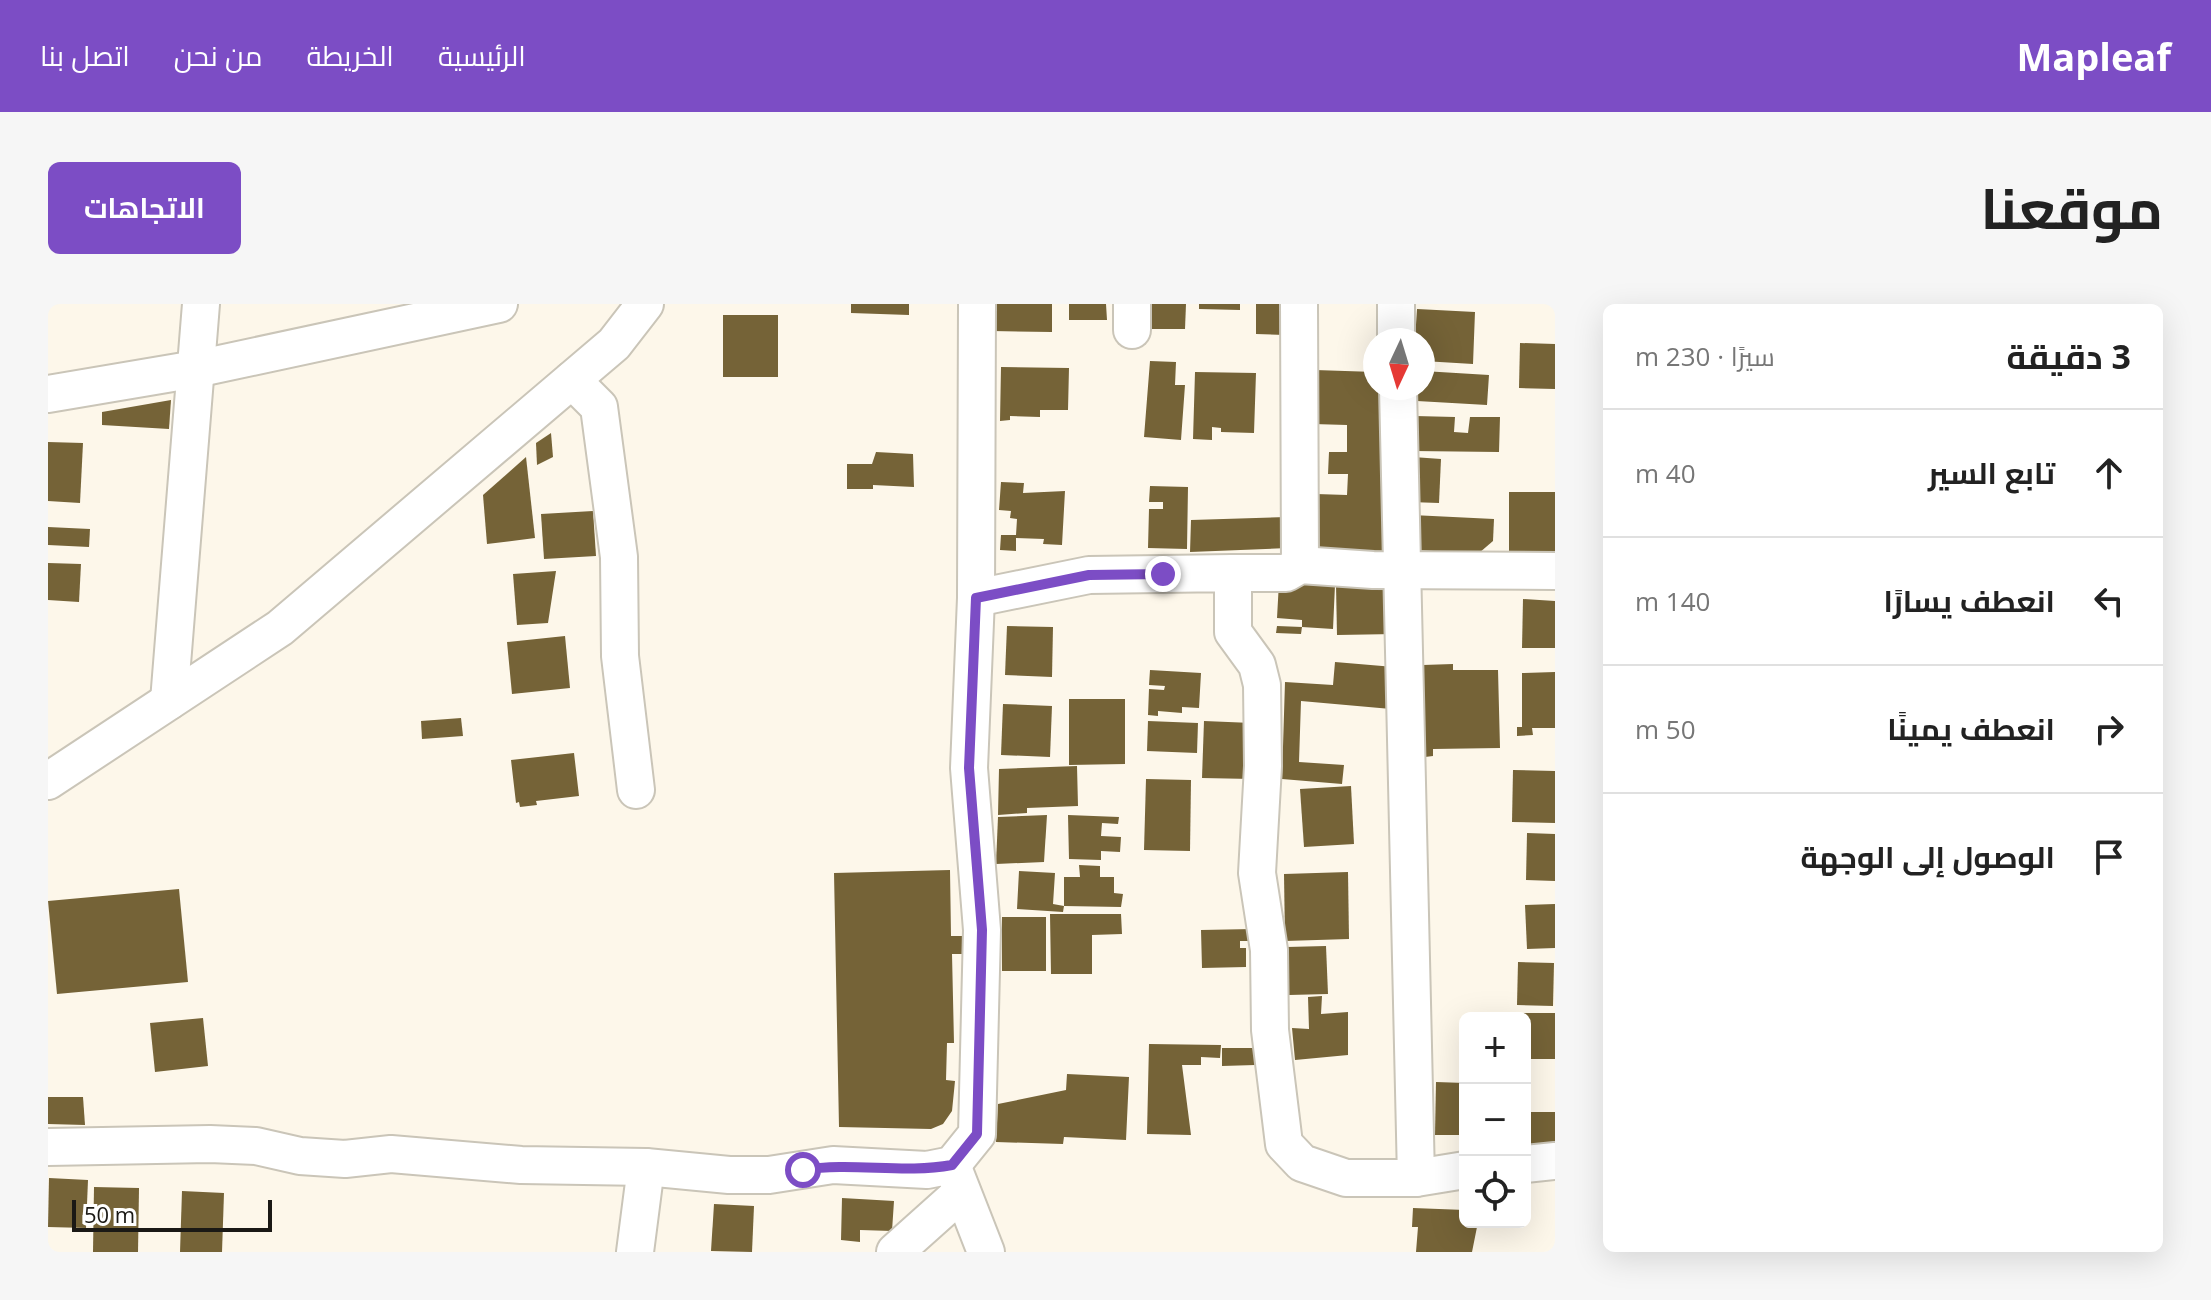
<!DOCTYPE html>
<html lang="ar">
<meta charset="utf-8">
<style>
body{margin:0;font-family:"Open Sans",Cairo,sans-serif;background:#f6f6f6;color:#222;direction:rtl}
.controls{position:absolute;right:24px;bottom:24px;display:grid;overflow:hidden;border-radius:12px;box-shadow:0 8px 32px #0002}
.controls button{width:72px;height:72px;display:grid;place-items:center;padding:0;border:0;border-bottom:2px solid #e0e0e0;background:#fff;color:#222;font:40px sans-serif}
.compass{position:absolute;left:1315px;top:24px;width:72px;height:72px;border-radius:50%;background:#fff;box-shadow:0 8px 32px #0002;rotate:184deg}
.scale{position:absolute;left:24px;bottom:20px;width:200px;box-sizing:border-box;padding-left:8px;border:4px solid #1b1915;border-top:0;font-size:22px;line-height:28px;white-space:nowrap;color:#1b1915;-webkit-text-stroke:6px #fff;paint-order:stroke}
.stop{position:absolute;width:24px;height:24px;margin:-18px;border:6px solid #7c4dc5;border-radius:50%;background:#fff}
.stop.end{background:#7c4dc5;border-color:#fff;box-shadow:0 2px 8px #0008}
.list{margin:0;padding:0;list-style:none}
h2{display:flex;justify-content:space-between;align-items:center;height:104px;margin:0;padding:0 32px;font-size:34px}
h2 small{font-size:26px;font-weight:400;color:#767676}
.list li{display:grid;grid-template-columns:52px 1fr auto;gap:24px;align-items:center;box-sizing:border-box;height:128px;padding:0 32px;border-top:2px solid #e0e0e0}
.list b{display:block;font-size:30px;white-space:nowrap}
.list em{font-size:26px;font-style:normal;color:#767676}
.icon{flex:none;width:44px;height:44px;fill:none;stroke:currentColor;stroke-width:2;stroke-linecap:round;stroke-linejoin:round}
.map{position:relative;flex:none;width:1507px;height:948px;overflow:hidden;direction:ltr;border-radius:12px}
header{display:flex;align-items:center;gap:48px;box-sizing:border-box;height:112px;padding:0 40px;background:#7c4dc5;color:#fff}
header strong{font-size:38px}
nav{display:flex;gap:44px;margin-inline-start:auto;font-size:28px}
.intro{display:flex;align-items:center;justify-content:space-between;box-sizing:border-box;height:192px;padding:0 48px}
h1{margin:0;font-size:56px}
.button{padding:20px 36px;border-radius:12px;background:#7c4dc5;color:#fff;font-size:28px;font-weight:700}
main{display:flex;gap:48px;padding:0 48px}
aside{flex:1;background:#fff;border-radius:12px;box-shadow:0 8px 32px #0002}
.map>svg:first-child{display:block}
.building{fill:#756337}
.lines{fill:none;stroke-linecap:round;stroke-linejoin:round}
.minor-casing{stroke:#cac5b8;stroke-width:40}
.minor{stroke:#fff;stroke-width:36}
.route{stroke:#7c4dc5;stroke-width:10}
</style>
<header>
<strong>Mapleaf</strong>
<nav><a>الرئيسية</a><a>الخريطة</a><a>من نحن</a><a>اتصل بنا</a></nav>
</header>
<div class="intro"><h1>موقعنا</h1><a class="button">الاتجاهات</a></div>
<main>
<aside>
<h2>3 دقيقة<small>سيرًا · 230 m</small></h2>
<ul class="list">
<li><svg class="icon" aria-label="ahead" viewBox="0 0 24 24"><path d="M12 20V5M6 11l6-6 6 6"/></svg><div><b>تابع السير</b></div><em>40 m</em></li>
<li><svg class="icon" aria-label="left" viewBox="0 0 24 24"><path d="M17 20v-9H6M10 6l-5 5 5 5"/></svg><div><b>انعطف يسارًا</b></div><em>140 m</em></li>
<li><svg class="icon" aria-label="right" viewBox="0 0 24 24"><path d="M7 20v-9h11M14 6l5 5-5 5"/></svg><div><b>انعطف يمينًا</b></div><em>50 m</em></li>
<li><svg class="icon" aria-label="arrive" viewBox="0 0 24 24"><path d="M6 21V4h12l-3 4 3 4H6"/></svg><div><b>الوصول إلى الوجهة</b></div></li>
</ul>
</aside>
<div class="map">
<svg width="1507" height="948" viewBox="0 0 1507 948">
<rect width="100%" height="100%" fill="#fdf7ea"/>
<g class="building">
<polygon points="803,0 861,0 861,11 803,9"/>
<polygon points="944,0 1004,0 1004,28 944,27"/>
<polygon points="1021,0 1058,0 1059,16 1021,16"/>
<polygon points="1096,0 1138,0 1137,25 1095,25"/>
<polygon points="1151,0 1192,0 1192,6 1151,5"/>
<polygon points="1208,0 1237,0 1237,31 1208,30"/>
<polygon points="1369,5 1427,8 1425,60 1375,57 1375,36 1367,36"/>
<rect x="675" y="11" width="55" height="62"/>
<polygon points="1472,39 1507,40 1507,85 1471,84"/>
<polygon points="1102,57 1128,58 1127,81 1137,81 1133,136 1096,133"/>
<polygon points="953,63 1021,64 1020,106 992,106 992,113 962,112 962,116 952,117"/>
<polygon points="1267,66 1327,68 1327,84 1340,84 1340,247 1266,245 1268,190 1299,191 1300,170 1280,170 1281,148 1299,148 1299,121 1265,120"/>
<polygon points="1375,67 1441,71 1439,101 1369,97 1370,84 1375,84"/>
<polygon points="1147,68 1208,69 1206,129 1173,128 1173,124 1164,123 1164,136 1145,135"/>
<polygon points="123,96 121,125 54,121 54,108"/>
<polygon points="1367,112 1407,113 1406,128 1420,129 1422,113 1452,113 1451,148 1365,147"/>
<polygon points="503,129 505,153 489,161 488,139"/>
<polygon points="0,138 35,139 32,199 0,197"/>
<polygon points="828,148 865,150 866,183 825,181 825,185 799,185 799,160 824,160"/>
<polygon points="478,153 487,234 439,240 435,191"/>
<polygon points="1365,153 1393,155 1391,199 1362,198"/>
<polygon points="953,178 976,179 975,189 1017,187 1014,241 995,240 996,235 968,234 968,247 952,246 953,231 968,231 969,215 962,214 963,207 951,206"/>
<polygon points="1102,182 1140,183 1139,245 1100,244 1101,205 1115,205 1115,198 1101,198"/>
<rect x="1461" y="188" width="46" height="60"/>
<polygon points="545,207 548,252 496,255 493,210"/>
<polygon points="1364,211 1446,215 1445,237 1431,249 1363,246"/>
<polygon points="1239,213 1240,244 1142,248 1143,216"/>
<polygon points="0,223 42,225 41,243 0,241"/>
<polygon points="0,259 33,260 31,298 0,296"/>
<polygon points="508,267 500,319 469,321 465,270"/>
<polygon points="1231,278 1287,281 1285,325 1254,323 1254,316 1229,314"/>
<polygon points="1288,281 1347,281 1347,330 1289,331"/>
<polygon points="1475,295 1507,297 1507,344 1474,344"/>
<polygon points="959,322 1005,323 1004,373 957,371"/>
<polygon points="1229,322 1254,323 1253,330 1228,329"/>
<polygon points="517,332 522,384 464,390 459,338"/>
<polygon points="1287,358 1346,363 1343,405 1253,397 1251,458 1296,461 1294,480 1234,475 1237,378 1285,381"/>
<polygon points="1405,360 1405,366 1450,366 1452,444 1385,445 1385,452 1377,453 1375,361"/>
<polygon points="1102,366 1153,369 1151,404 1134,403 1134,409 1110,407 1110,412 1100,411 1101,385 1116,386 1117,382 1101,381"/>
<polygon points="1507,368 1507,424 1484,424 1485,431 1469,432 1469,423 1474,423 1474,369"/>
<polygon points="1021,395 1077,395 1077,460 1021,461"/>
<polygon points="955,400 1004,402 1002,453 953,451"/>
<polygon points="413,414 415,432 374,435 373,417"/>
<polygon points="1100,417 1150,419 1149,449 1099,447"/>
<polygon points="1156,417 1204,419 1204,475 1154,474"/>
<polygon points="526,449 531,492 488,497 489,501 472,503 471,498 468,499 463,456"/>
<polygon points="1029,462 1030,502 979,504 979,509 950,511 951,465"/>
<polygon points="1465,466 1507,467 1507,519 1464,518"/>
<polygon points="1098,475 1143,476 1142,547 1096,546"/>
<polygon points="1303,482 1306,540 1256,543 1252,485"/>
<polygon points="999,511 996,558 948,560 950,513"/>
<polygon points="1020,511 1071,513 1070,520 1054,519 1053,532 1073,533 1072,548 1053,547 1053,556 1021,555"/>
<polygon points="1479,529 1507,530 1507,577 1478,576"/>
<polygon points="1031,561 1052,562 1052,573 1066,573 1066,589 1075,590 1073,603 1016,602 1016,573 1032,573"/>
<polygon points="902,566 903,632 924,632 923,650 904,650 906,739 899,739 898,776 907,777 904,807 895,820 883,825 791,823 786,569"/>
<polygon points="971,567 1007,569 1005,600 1016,602 1015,608 969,605"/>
<polygon points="1300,568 1301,635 1237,637 1236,570"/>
<polygon points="131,585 140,678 9,690 0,597"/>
<polygon points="1507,600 1507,644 1479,645 1477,601"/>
<polygon points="1002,610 1073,610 1074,630 1044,631 1044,670 1003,670"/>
<rect x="954" y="613" width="44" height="54"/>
<polygon points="1205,625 1205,637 1192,637 1192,644 1198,644 1198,663 1154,664 1153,626"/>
<polygon points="1278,642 1280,690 1241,691 1239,643"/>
<polygon points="1470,658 1506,659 1505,702 1469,701"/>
<polygon points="1274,692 1273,710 1300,708 1300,751 1247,756 1244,724 1261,725 1260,693"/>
<polygon points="1475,709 1507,709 1507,755 1477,755"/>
<polygon points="155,714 160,762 107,768 102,719"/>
<polygon points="1101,740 1173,741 1172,754 1153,753 1153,761 1134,761 1143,831 1099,830"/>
<polygon points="1174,744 1207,744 1207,761 1174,762"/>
<polygon points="1019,770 1081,773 1078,836 1016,833 1015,840 948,838 950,800 1018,786"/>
<polygon points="1388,778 1417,779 1417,831 1387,831"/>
<polygon points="0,793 35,793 37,821 0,820"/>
<rect x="1477" y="808" width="30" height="32"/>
<polygon points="1,874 40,876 38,924 0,923"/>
<polygon points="46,883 91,884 90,948 45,948"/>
<polygon points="134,887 176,889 174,948 132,948"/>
<polygon points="794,894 846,897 844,927 812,926 812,938 793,936"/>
<polygon points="666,900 706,902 704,948 663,947"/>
<polygon points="1365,904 1417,906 1417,918 1430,918 1424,948 1368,948 1370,923 1364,923"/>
</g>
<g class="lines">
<g class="minor-casing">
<g id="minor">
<polyline points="1084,0 1084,26"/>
<polyline points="1251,0 1252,261"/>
<polyline points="1348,36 1348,0"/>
<polyline points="524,76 551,103 571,253 572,352 588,486"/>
<polyline points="1350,84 1368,874"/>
<polyline points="0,90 148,65 451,0"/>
<polyline points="1185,269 1238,269 1252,261 1325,266 1507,267"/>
<polyline points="928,294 1041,271 1185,269 1185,328 1209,361 1214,381 1215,462 1209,569 1221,646 1222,726 1236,840 1254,859 1298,874 1368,874 1417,866"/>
<polyline points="121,397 153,0"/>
<polyline points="0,477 232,324 566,40 597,0"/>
<polyline points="0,843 162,840 208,842 252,852 297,855 343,850 473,861 598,863 681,871 721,871 785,861 879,866 904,861 929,830 934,626 921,464 928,294 929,0"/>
<polyline points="1477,860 1507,857"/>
<polyline points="904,861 938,948"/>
<polyline points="587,948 598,863"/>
<polyline points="847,948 914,888"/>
</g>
</g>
<use href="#minor" class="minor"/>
</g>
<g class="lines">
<path class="route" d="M755,866c50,-8 100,4 149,-5l25,-31 5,-204 -13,-162 7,-170 113,-23 74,-1"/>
</g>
</svg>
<div class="controls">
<button>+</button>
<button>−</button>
<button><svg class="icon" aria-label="locate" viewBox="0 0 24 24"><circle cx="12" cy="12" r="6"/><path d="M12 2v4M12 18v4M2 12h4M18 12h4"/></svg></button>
</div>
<svg class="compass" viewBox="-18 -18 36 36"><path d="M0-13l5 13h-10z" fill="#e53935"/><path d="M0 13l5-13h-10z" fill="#767676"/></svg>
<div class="scale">50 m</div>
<div class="stop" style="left:755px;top:866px"></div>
<div class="stop end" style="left:1115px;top:270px"></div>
</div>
</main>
